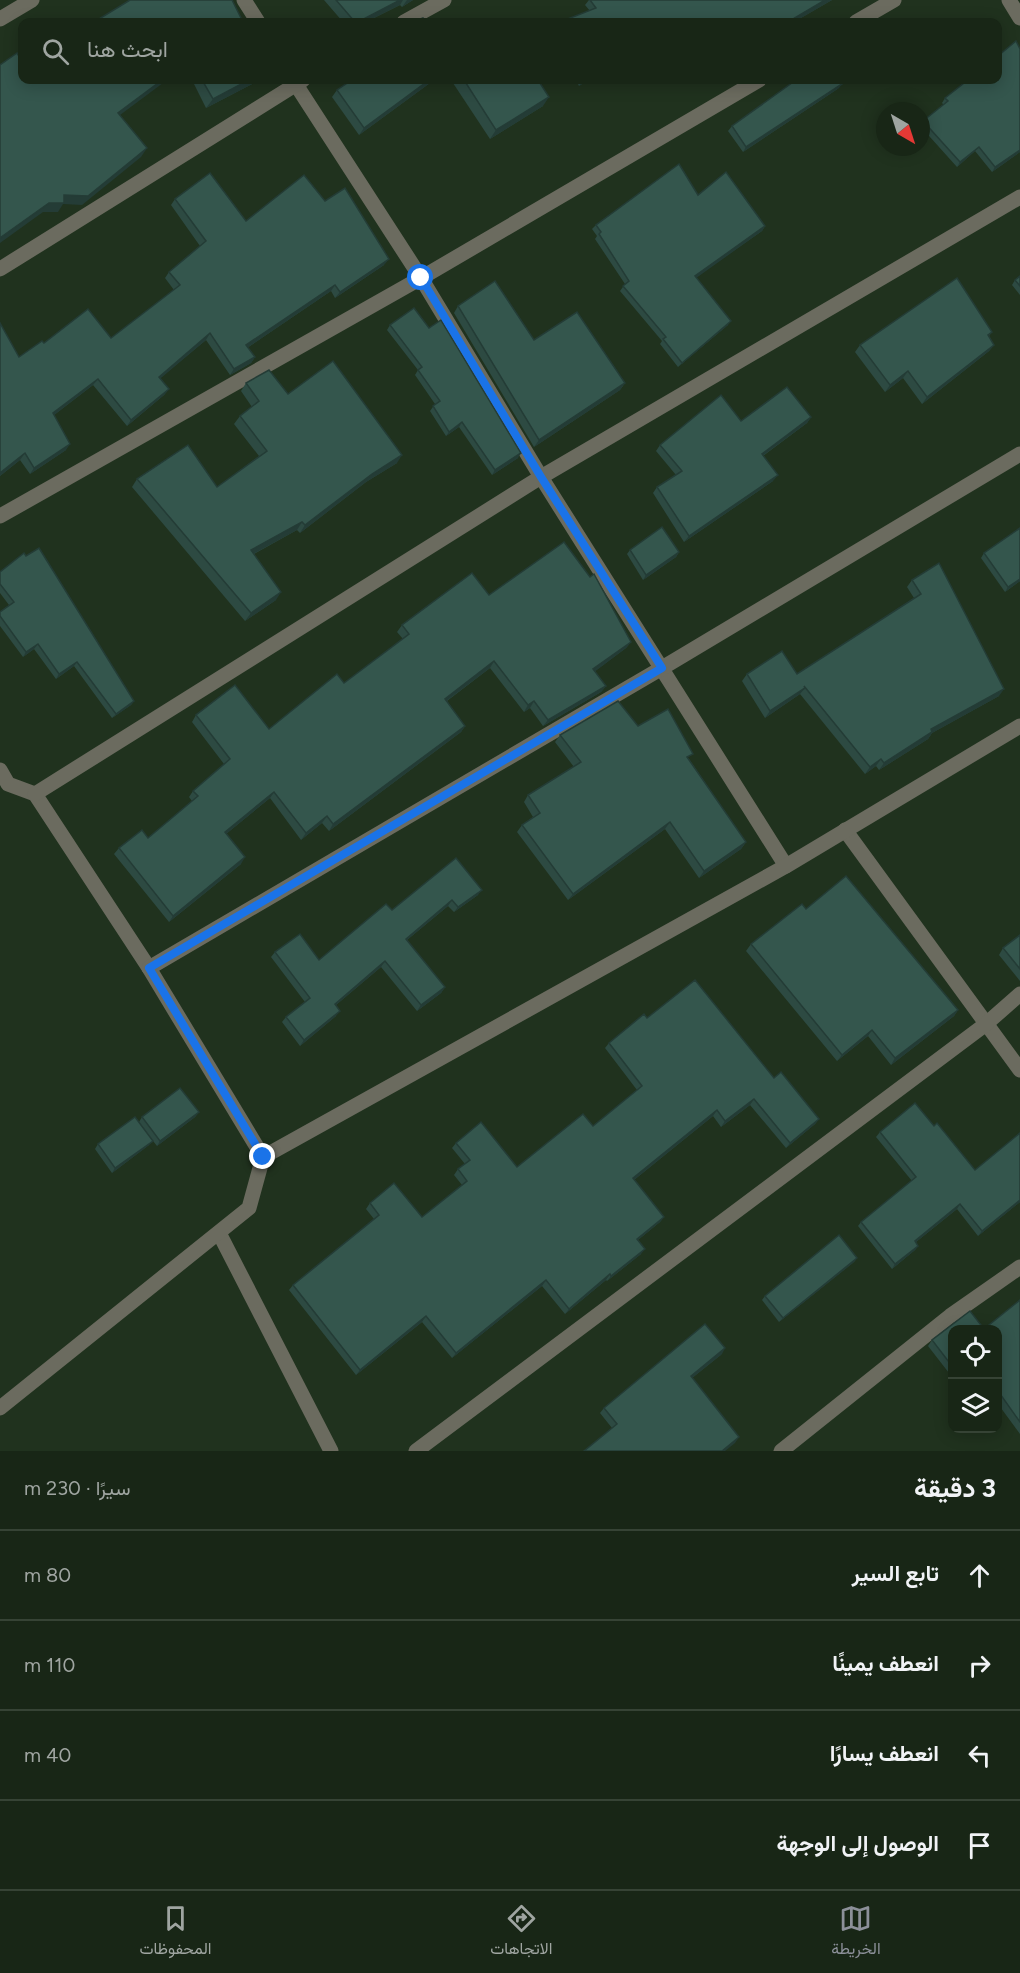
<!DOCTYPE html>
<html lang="ar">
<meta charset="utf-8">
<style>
body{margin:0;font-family:Figtree,Vazirmatn,sans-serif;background:#212e1f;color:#f1f3f6;direction:rtl}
.controls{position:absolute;right:18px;bottom:18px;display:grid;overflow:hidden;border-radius:12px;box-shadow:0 3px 15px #0003}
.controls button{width:54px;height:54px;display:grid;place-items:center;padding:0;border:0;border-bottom:2px solid #364335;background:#182616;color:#f1f3f6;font:30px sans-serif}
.compass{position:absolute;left:876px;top:102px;width:54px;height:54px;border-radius:50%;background:#182616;box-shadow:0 3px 15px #0003;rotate:141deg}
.stop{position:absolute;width:18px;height:18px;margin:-14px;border:4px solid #1a73e8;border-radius:50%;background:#fff}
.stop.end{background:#1a73e8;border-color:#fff;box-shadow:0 2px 6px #0008}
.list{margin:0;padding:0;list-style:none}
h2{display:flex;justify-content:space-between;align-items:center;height:78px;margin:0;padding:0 24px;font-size:26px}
h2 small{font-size:20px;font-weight:400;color:#9fa5a1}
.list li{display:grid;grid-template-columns:39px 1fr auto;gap:18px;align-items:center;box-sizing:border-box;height:90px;padding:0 24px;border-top:2px solid #364335}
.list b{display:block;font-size:22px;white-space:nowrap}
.list em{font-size:20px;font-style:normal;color:#9fa5a1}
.icon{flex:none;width:33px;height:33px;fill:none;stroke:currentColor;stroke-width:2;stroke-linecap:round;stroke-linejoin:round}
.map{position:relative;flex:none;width:1020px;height:1451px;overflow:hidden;direction:ltr}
.search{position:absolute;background:#182616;box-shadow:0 3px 15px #0003;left:18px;right:18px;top:18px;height:66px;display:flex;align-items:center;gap:15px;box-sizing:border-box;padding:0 21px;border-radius:12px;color:#9fa5a1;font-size:22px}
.sheet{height:438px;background:#182616}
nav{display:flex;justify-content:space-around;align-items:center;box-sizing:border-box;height:84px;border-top:2px solid #364335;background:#182616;font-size:16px;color:#9fa5a1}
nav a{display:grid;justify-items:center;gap:3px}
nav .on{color:#8c9099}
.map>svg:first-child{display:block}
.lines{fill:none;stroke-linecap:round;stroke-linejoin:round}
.minor{stroke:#6b6b5f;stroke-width:15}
.wall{fill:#2d4a42}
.shaded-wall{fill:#243c36}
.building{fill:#34564d;stroke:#243c36;stroke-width:1.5}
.route{stroke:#1a73e8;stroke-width:8}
</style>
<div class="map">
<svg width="1020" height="1451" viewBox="0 0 1020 1451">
<rect width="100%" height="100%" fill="#20321e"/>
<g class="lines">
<g class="minor">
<polyline points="244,0 258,22"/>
<polyline points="1009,0 1020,18"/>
<polyline points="0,19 32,0"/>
<polyline points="404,22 444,0"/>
<polyline points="856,22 894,0"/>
<polyline points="293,80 421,278 541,477 786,866"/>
<polyline points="0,269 303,80"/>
<polyline points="0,516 421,278 759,80"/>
<polyline points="0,770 8,784 35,794 149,968 263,1157"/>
<polyline points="35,794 541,477 1020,197"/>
<polyline points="845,830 1020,1070"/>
<polyline points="149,968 662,668 1020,454"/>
<polyline points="219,1233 331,1451"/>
<polyline points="0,1408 249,1208 263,1157 786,866 1020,726"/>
<polyline points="416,1451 986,1024 1020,994"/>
<polyline points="781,1451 950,1316 1020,1267"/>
</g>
</g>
<g class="wall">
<polygon points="324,0 413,0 402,7 400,5 366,22 343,22"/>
<polygon points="589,0 832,0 794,22 560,22 590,11 585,5"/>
<polygon points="1020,49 1020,152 992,172 975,151 957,167 921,127 921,125 923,121 944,105 942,103 945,98"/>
<polygon points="192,80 260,80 206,108"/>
<polygon points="352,80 434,80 359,135 332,97 337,90"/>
<polygon points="451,80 538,80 543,106 490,139"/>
<polygon points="576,80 588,80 579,86"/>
<polygon points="839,88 743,152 728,131 732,126"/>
<polygon points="698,195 765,226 762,231 696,277 728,325 678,367 660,344 662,341 620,291 625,284 595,239 597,236 592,229 596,225"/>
<polygon points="175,199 246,221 325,201 384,265 335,298 331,291 247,348 255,357 251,363 230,375 206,340 160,378 169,389 164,395 127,426 93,385 54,415 66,450 30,474 20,460 0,476 0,323 19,357 44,343 111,338 174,290 165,278 169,272 200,246 171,205"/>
<polygon points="1020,276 1020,295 1012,285 1015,280"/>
<polygon points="458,306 534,340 625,383 620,390 534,447 454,313"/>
<polygon points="390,325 518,458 492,475 459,427 446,436 430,411 435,404 415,375 418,370 387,330"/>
<polygon points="992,332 989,336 994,345 989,351 922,404 903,378 885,392 855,352 860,345"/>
<polygon points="246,383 288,394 397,463 366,482 300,533 297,530 254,554 276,600 245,621 132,487 137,479 217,487 259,456 234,424 240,416 252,407 241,391"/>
<polygon points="811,417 807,423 763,456 773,481 684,542 653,493 657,487 676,475 656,451 660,445 741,421"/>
<polygon points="1020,528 1020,581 1005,592 981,558 984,553"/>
<polygon points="630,550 679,552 676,557 643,580 627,554"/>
<polygon points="0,572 134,701 131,705 112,718 74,666 56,679 34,649 23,657 0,626 0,612 9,605 0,593"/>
<polygon points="912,580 999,696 932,733 928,739 879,770 876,766 865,774 800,694 765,718 742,681 747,674 797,674 914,598 907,587"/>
<polygon points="489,595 631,642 626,648 595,671 606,686 601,692 543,726 530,708 524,712 490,668 447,701 465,726 461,732 329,831 322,823 301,840 270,798 226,834 241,864 169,922 114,854 119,848 148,838 192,801 189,797 193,791 224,764 192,722 196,715 269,729 344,683 403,639 397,632 402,625"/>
<polygon points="638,726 689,759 746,842 741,849 699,878 665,829 568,900 517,832 522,825 533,817 524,802 528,795 574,767 555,742 560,735"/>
<polygon points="478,895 454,912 448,906 407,940 445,987 441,993 417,1011 381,967 336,1005 336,1016 300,1046 282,1022 286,1017 305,1002 271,957 275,952 319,960 392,910"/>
<polygon points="806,909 958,1010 954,1016 891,1065 868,1036 837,1061 746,951 751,944"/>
<polygon points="1020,935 1020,981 999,955 1003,948"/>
<polygon points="647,1018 774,1078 819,1119 815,1124 786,1148 750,1105 721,1127 713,1116 634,1180 664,1217 660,1222 638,1240 641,1254 607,1281 606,1280 565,1314 542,1286 452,1358 422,1322 356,1375 289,1290 293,1285 374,1219 366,1209 370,1203 422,1217 462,1185 454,1175 458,1169 465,1164 452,1148 456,1143 517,1167 593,1126 637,1090 605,1048 609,1043"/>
<polygon points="199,1112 195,1117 157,1146 150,1137 149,1145 112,1173 95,1149 98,1144 139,1122 142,1117"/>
<polygon points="934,1126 975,1170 1020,1133 1020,1202 978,1236 957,1209 916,1242 918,1246 915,1250 892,1269 858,1226 861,1222 912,1181 876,1137 880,1132"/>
<polygon points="857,1258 854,1262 779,1322 762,1300 765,1296"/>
<polygon points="1020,1300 1020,1434 998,1404 998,1329 952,1329 952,1370 949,1373 928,1346 932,1340 970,1311 984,1329"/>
<polygon points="722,1354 692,1378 735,1443 612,1428 600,1413 604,1408"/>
</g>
<g class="shaded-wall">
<polygon points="400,0 403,0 400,5 366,22 358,22"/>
<polygon points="407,0 413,0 402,7"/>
<polygon points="825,0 832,0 794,22 788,22"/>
<polygon points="162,80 167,80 112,121 118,113"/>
<polygon points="249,80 260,80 206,108 213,99"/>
<polygon points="429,80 434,80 359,135 364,128"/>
<polygon points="583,80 588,80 579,86"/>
<polygon points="842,84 839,88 743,152 746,147"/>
<polygon points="549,97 543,106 490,139 496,130"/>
<polygon points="979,147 975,151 957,167 960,162"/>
<polygon points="147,148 141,157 82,205 63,204 58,212 43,212 0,243 0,238 49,203"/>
<polygon points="1020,150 1020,152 992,172 995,167"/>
<polygon points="765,226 762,231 692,281 695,276"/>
<polygon points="389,259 384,265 335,298 340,292"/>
<polygon points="335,285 331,291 241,352 246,345"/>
<polygon points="731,321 728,325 678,367 682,363"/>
<polygon points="210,333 206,340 155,383 159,377"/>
<polygon points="994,345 989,351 922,404 927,397"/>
<polygon points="255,357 251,363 230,375 234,369"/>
<polygon points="908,371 903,378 885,392 890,385"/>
<polygon points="98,379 93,385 49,419 53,413"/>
<polygon points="625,383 620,390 534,447 539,440"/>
<polygon points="169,389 164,395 127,426 131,420"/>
<polygon points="811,417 807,423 757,460 762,454"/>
<polygon points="462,422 459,427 446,436 449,432"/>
<polygon points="70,444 66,450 30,474 34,468"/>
<polygon points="25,453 20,460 0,476 0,473"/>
<polygon points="521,453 518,458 492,475 495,470"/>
<polygon points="402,455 397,463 366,482 300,533 305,525 372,474"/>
<polygon points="778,475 773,481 684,542 689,536"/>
<polygon points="302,522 297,530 246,558 251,550"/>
<polygon points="679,552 676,557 643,580 646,575"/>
<polygon points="1020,579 1020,581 1005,592 1008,587"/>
<polygon points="281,592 276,600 245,621 251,613"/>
<polygon points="631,642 626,648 589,676 593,669"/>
<polygon points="38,644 34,649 23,657 26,652"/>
<polygon points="494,661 490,668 441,705 445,699"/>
<polygon points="77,662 74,666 56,679 59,674"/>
<polygon points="606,686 601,692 543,726 548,720"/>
<polygon points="805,688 800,694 765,718 770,711"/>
<polygon points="1004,689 999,696 932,733 928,739 879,770 884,763 931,729"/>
<polygon points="134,701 131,705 112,718 116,714"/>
<polygon points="534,701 530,708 524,712 528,705"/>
<polygon points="465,726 461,732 329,831 333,824"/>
<polygon points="881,759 876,766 865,774 870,767"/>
<polygon points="274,792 270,798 220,839 225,832"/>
<polygon points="327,816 322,823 301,840 306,833"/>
<polygon points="670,822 665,829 568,900 573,894"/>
<polygon points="746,842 741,849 699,878 704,871"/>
<polygon points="245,857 241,864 169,922 173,916"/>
<polygon points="482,890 478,895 454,912 458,907"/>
<polygon points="452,900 448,906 402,944 406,939"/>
<polygon points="385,961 381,967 331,1009 335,1004"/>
<polygon points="445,987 441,993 417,1011 421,1005"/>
<polygon points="958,1010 954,1016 891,1065 895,1058"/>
<polygon points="340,1011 336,1016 300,1046 304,1040"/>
<polygon points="872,1030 868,1036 837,1061 842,1055"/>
<polygon points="754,1099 750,1105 721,1127 725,1121"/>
<polygon points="717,1110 713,1116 629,1184 633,1178"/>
<polygon points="199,1112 195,1117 157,1146 160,1141"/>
<polygon points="819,1119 815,1124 786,1148 790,1143"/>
<polygon points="153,1141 149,1145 112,1173 115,1168"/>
<polygon points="1020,1200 1020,1202 978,1236 982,1231"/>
<polygon points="960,1204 957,1209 911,1246 915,1241"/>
<polygon points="664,1217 660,1222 633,1244 637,1239"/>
<polygon points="918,1246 915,1250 892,1269 895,1264"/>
<polygon points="645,1249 641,1254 607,1281 611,1276"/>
<polygon points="857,1258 854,1262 779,1322 783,1318"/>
<polygon points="610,1274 606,1280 565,1314 569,1309"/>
<polygon points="546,1280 542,1286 452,1358 456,1353"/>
<polygon points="426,1316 422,1322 356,1375 360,1370"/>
<polygon points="725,1348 722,1354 687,1382 691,1376"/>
<polygon points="739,1437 735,1443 725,1451 722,1451"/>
</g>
<g class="building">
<polygon points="130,0 232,0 243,22 94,22"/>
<polygon points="336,0 400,0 358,22 355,22"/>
<polygon points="590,0 825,0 788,22 667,22 666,21 663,22 560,22 596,8"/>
<polygon points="423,18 426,22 413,22"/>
<polygon points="1016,41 1020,49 1020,150 995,167 979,147 960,162 923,121 948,101 945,98 968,80 998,80 998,56"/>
<polygon points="17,53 22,61 22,80 162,80 118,113 147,148 88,196 64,195 64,203 49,203 0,238 0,65"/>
<polygon points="202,80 249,80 213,99"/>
<polygon points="352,80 429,80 364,128 337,90"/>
<polygon points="464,80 538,80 549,97 496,130"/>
<polygon points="796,80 839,80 842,84 746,147 732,126"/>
<polygon points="679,164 698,195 726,172 765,226 695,276 731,321 682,363 663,339 666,337 623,286 629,281 599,234 601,232 596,225"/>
<polygon points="210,173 246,221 304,175 325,201 345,188 389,259 340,292 335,285 246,345 255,357 234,369 210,333 159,377 169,389 131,420 98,379 53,413 70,444 34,468 25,453 0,473 0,323 19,357 42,341 44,343 88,309 111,338 180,285 169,272 206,241 175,199"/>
<polygon points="1020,276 1020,286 1015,280"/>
<polygon points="957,278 992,332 988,335 994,345 927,397 908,371 890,385 860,345"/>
<polygon points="495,281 534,340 577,312 625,383 539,440 458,306"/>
<polygon points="414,308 429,328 441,320 521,453 495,470 462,422 449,432 433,406 440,401 418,370 422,367 390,325"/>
<polygon points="333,361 402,455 372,474 305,525 302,522 251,550 281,592 251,613 137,479 188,445 217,487 267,451 240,416 259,401 246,383 269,370 288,394"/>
<polygon points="787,387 811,417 762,454 778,475 689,536 657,487 682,471 660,445 721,395 741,421"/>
<polygon points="662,527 679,552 646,575 630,550"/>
<polygon points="1020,528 1020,579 1008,587 984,553"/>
<polygon points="564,542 590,577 594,574 631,642 593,669 606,686 548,720 534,701 528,705 494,661 445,699 465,726 333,824 327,816 306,833 274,792 225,832 245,857 173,916 119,848 142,830 148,838 198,796 193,791 230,759 196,715 235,685 269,729 337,674 344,683 409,634 402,625 472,573 489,595"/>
<polygon points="39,548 134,701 116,714 77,662 59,674 38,644 26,652 0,616 0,612 14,602 0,584 0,572 24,553 26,556"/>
<polygon points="939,563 1004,689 931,729 932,732 884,763 881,759 870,767 804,686 805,688 770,711 747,674 782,651 797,674 921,594 912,580"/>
<polygon points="618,701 638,726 668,709 693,754 687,757 746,842 704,871 670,822 573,894 522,825 540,813 528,795 581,762 560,735"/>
<polygon points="456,858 482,890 458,907 452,900 406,939 445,987 421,1005 385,961 335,1004 340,1011 304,1040 286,1017 310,998 275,952 300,934 319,960 386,904 392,910"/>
<polygon points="846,876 958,1010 895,1058 872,1030 842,1055 751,944 802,904 806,909"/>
<polygon points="1020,935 1020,969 1003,948"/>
<polygon points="695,980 774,1078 781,1072 819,1119 790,1143 754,1099 725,1121 717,1110 633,1178 664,1217 637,1239 645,1249 611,1276 610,1274 569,1309 546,1280 456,1353 426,1316 360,1370 293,1285 379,1215 370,1203 394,1183 422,1217 467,1181 458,1169 470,1160 456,1143 481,1122 517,1167 583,1114 593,1126 642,1086 609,1043 644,1014 647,1018"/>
<polygon points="180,1088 199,1112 160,1141 142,1117"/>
<polygon points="915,1103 934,1126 937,1123 975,1170 1020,1133 1020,1200 982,1231 960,1204 915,1241 918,1246 895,1264 861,1222 916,1177 880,1132"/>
<polygon points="135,1117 153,1141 115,1168 98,1144"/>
<polygon points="839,1235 857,1258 783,1318 765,1296"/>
<polygon points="1020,1300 1020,1422 998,1391 998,1329 952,1329 952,1366 932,1340 970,1311 984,1329"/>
<polygon points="705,1324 725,1348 691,1376 739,1437 722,1451 584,1451 617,1424 604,1408"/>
</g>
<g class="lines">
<polyline class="route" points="263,1157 149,968 662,668 541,477 421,278"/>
</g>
</svg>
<div class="controls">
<button><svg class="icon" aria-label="locate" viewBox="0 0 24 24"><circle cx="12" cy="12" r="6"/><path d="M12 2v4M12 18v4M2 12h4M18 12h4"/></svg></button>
<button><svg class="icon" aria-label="layers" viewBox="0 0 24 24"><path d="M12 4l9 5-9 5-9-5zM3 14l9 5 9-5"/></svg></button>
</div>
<svg class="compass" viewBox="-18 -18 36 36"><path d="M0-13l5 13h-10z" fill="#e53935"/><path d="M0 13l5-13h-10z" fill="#9fa5a1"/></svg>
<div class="stop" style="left:421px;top:278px"></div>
<div class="stop end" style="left:263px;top:1157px"></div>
<div class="search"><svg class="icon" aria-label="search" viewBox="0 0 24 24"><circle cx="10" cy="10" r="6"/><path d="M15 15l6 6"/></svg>ابحث هنا</div>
</div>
<section class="sheet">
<h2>3 دقيقة<small>سيرًا · 230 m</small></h2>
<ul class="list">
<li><svg class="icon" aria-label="ahead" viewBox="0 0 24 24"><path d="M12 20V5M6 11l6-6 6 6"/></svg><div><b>تابع السير</b></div><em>80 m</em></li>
<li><svg class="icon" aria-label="right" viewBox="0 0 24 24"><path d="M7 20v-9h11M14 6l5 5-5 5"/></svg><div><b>انعطف يمينًا</b></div><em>110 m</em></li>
<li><svg class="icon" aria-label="left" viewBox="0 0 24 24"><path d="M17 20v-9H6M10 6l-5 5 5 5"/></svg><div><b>انعطف يسارًا</b></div><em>40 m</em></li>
<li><svg class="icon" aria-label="arrive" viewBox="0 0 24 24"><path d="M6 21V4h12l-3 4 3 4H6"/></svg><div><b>الوصول إلى الوجهة</b></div></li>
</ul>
</section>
<nav>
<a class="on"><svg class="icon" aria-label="map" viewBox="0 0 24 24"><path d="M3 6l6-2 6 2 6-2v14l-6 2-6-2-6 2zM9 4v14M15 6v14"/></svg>الخريطة</a>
<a><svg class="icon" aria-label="directions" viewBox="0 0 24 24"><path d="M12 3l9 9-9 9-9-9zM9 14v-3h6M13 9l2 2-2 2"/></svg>الاتجاهات</a>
<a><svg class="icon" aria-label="saved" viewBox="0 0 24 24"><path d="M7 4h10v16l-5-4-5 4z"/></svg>المحفوظات</a>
</nav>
